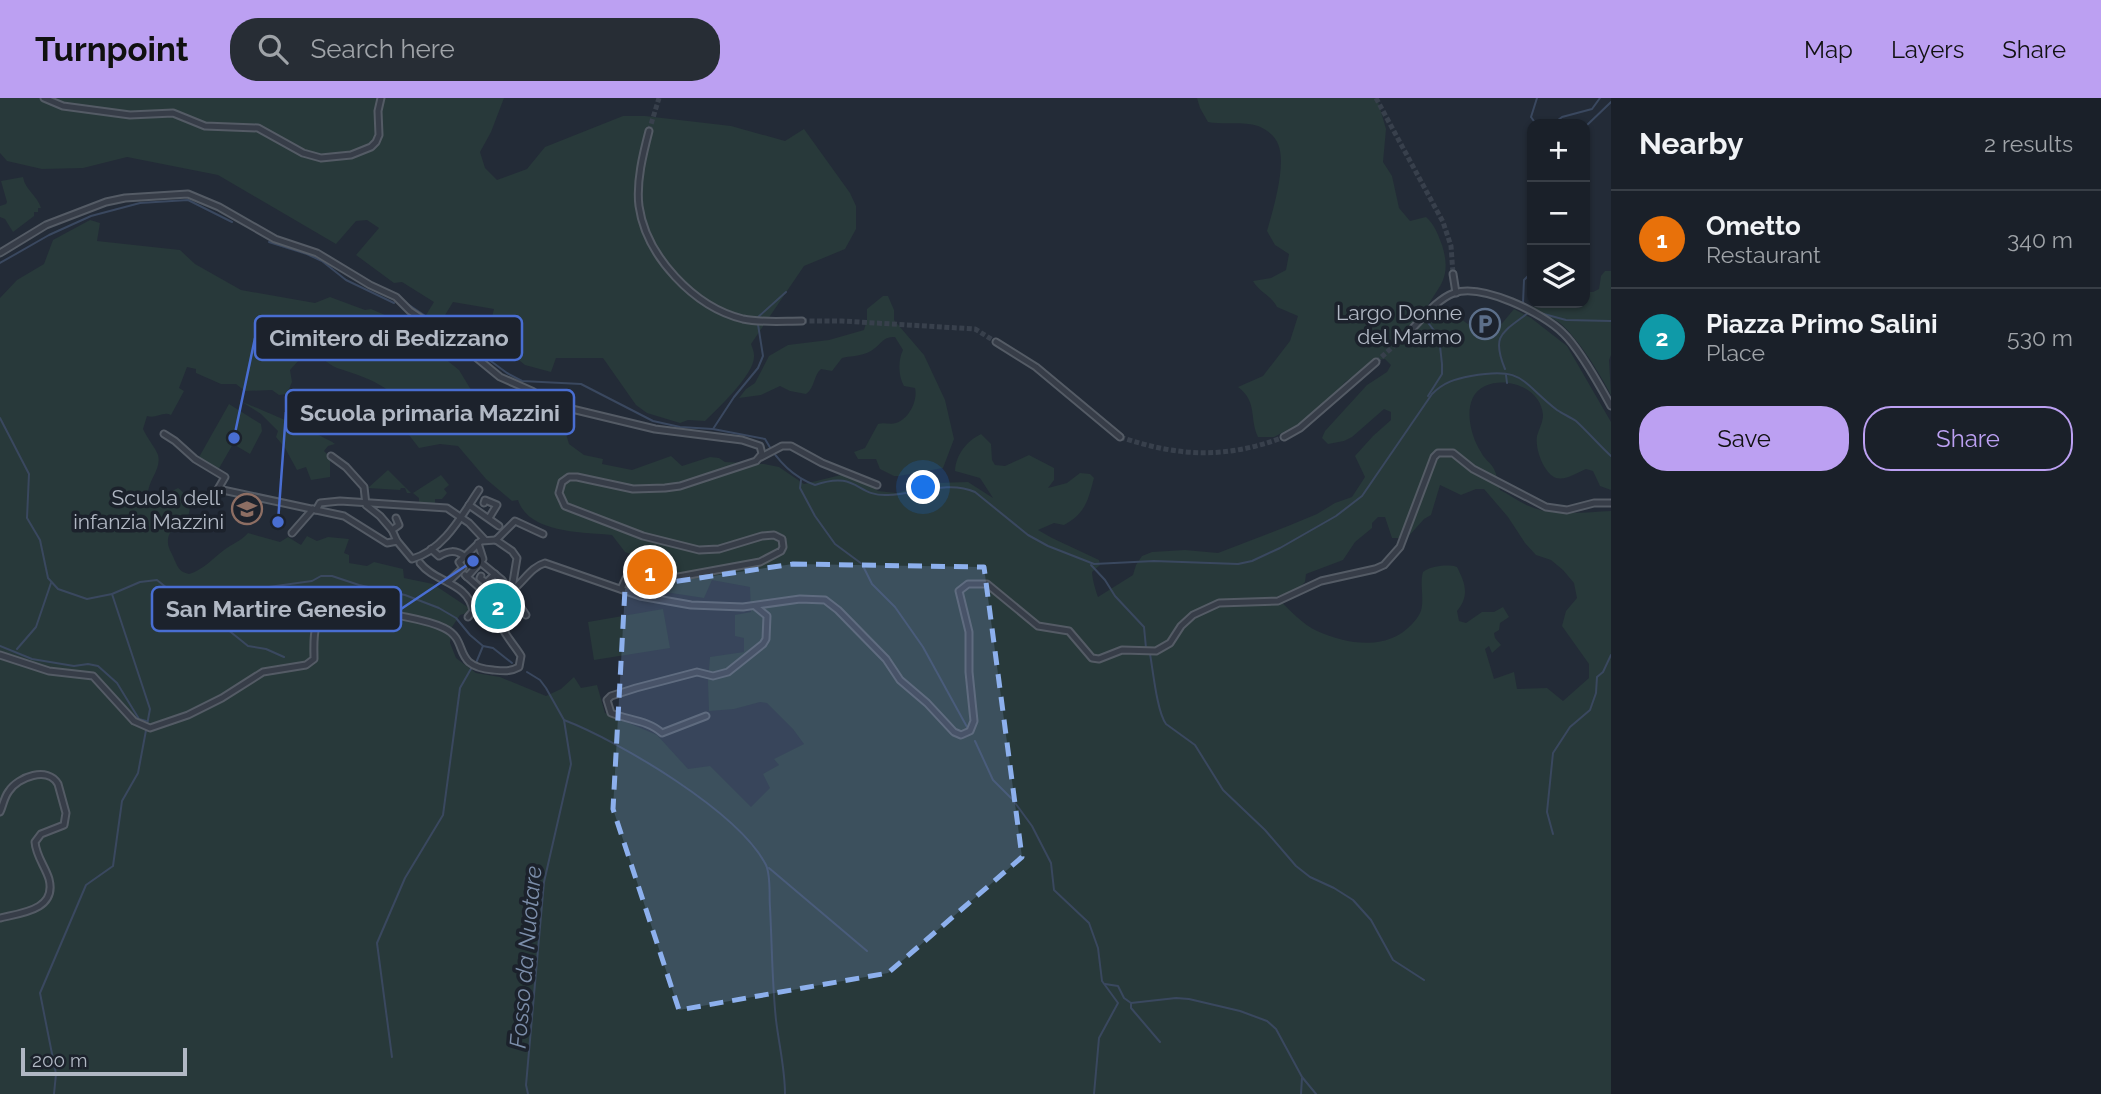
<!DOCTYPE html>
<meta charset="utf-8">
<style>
body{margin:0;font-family:Raleway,sans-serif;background:#272d35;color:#f1f3f6}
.controls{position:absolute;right:21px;top:21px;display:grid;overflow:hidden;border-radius:14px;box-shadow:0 2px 5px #0004}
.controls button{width:63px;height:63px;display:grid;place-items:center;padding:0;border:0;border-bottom:2px solid #383e46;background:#1a2029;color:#f1f3f6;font:35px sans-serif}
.scale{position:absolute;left:21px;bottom:18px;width:166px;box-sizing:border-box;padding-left:7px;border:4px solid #b1b8c4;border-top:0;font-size:19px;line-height:24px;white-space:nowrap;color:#b1b8c4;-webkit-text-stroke:5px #1c222c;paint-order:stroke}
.you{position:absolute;left:924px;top:390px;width:24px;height:24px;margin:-18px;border:5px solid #fff;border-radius:50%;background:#1a73e8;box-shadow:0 0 0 10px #1a73e833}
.badge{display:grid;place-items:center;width:46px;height:46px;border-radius:50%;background:#bca0f2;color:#fff;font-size:23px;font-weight:700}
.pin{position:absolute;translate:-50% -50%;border:4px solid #fff;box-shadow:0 2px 7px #0006}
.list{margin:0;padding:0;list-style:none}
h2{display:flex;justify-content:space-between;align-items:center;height:91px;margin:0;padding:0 28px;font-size:30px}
h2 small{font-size:23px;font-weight:400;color:#9fa3a8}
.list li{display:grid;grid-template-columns:46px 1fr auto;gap:21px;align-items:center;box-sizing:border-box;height:98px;padding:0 28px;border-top:2px solid #383e46}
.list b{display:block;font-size:26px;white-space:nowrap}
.list p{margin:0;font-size:23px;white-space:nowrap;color:#9fa3a8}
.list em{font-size:23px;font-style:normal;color:#9fa3a8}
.actions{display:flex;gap:14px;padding:21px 28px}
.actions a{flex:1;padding:16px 0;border:2px solid #bca0f2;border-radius:28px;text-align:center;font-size:24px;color:#bca0f2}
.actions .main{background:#bca0f2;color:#111}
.icon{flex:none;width:38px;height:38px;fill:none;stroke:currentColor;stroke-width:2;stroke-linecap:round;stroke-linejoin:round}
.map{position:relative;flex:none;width:1611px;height:996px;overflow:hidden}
header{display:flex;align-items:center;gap:42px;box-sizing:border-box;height:98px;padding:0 35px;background:#bca0f2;color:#111}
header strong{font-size:33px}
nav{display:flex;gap:38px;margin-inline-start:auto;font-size:24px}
.search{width:490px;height:63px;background:#272d35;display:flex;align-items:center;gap:18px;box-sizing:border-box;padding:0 24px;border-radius:28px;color:#9fa3a8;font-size:26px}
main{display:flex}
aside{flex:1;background:#1a2029}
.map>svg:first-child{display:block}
.green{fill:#28393a;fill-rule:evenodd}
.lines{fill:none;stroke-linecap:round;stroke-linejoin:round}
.stream{stroke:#3a485f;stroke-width:2}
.minor-tunnel{stroke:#38404c;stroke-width:5;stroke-dasharray:5 2.5;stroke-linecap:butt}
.minor-casing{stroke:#545b65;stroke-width:9}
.minor{stroke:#373d48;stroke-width:5}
.marked{fill:#8db0ed;fill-opacity:0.2;stroke:#8db0ed;stroke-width:5;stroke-dasharray:14 9;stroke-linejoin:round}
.labels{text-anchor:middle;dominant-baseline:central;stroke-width:7;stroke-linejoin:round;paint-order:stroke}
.poi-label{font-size:21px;fill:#b1b8c4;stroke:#1c222c;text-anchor:end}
.water-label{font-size:23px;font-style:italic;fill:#7c8eaa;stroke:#1c222c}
.leader{fill:none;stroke:#496ed2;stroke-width:2.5}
.callout-dot{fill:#496ed2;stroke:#1c222c;stroke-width:2.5}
.callout{fill:#1c222c;stroke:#496ed2;stroke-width:2.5}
.callout-label{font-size:23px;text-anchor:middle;font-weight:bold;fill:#b1b8c4}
</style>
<header>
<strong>Turnpoint</strong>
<div class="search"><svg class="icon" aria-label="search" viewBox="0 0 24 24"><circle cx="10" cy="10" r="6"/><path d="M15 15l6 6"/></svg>Search here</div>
<nav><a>Map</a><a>Layers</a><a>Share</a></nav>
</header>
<main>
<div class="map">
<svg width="1611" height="996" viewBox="0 0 1611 996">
<rect width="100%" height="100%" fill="#232b37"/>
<g class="green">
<path d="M0,0h504l-13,34 -11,20 5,16 12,12 30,-11 18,-22 78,-31h22l86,10 54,15 19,-12 46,64 6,13v23l-11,20 -41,17 -53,78c1,3 3,7 3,11 2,18 -36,53 -49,66l-17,-1 -8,3 -33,-10 -11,-8 -33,-47h-47l-5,14 -26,-7 -27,-22 -8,-18 4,-16 -41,-7 -14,23 -13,-10 8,-13 -32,-20 -8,1 -38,-28 23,-27 -12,-8 -11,1 -20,23 -118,-69 -91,-18 -44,11 -41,1 -35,-8 -7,-8z"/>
<path d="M1197,0h180l9,31 -3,33 9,14 7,32 11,13 16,-4c8,7 12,17 16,28 13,42 -12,43 -20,77h3l19,-15 45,32 25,-30 17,9 36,28 44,76v68l-11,-4 -7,-15 -7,-2c-10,4 -25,15 -35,6 -9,-8 -16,-27 -14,-39 2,-7 6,-14 6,-21 -2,-27 -36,-39 -58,-29 -24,11 -16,48 -4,66 3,7 10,11 13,17 3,6 4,14 6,21 10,5 19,12 29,16 24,11 57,6 82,5v583h-1611v-796l17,-18 27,-16 9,-24 37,-20 10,3 -3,18 83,9 15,14 46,26 74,13 15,-6 35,13 6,-1 35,15 7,-5 5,18 41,33 17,28 14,8 17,6 25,-7 8,2 26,27 3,10 15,11 19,4 -1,5 30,6 39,-14 11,10 28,-9 9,1 6,4 39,2 15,3 25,17 41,-10 20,8 13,9 18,2 39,-10 33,-1 25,16 -13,-20 -25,-7c1,-17 12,-30 26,-37l10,10 1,16 3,5 10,1 24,-11 25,13v12l-6,8 19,-5 13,-10 10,1 4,4c-6,22 -8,35 -30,47l-10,-2 -16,7 14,8 47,22 1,5 -8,7c0,6 4,20 6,25l35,-22 3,-10 6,-9 10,-4 33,-2 33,3 70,-27 29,-12 18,-11 17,-6 13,-20 -10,-21 18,-20 18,-16v-8l-7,-3 -32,28 -8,4 -16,3 -6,-6 3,-7 42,-46 20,-13 4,-7 -6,-6 -8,1 -32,22 -21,25 -21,15 -29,15h-16c-9,-19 0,-35 -20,-50l25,-11 27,-35 8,-25 -21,-9c-5,-11 -18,-15 -24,-26l18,-3 15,-8 3,-16 -14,-9 -8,-14c6,-21 20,-67 11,-87 -3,-9 -13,-15 -20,-18 -15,-5 -34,-1 -50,-4l-8,-14zM308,252c11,4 19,14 29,18 19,6 35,11 51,22l-3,5 15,20 -1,7 20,26 21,-4 18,2 28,33 26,22 6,-1c11,34 66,32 94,35l13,17 51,18 -11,22 39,6 8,-18 38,7 1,25 -16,3v21l9,2v14l-34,5 -2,25 1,29 25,-2 26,-7 7,1 26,26 11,15 -30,15 5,6 -16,9 7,14 -19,19 -41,-41 -22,3 -31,-34 -52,-22 -8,-28 -16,3 -7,-11 -13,12 -15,7 -46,-19 -24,-4 -20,-15 -6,-15 2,-16 8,-12 10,-3 -1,-4 -36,-24 -29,-6 -1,-9 -29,-7 -7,4 -18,-3v-8l-5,-2 5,-14 -21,-2 -11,4 -10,-5 -6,9 -13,-8 -8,5 -32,-9c-8,9 -15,10 -24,17 -12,9 -21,20 -35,24 -10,-2 -11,-7 -15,-15 -1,-4 -6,-11 -6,-16 -1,-14 11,-17 19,-26 7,-9 -1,-24 -9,-29l-20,10 -10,-3c-1,-14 14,-26 10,-40 -3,-8 -11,-17 -15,-26l4,-13c9,3 16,-5 24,-1l13,-24 -5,-3 8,-21 9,2v4l25,11h15l9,7 27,-1 7,5 8,-1 5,-12 -2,-12zM1440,387l21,10 15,-6h8l24,28 17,26 11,12 15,5 12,10 11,13 3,15 -11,13 -4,15 27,38v14l-26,23 -16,-13 -30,1 -3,-17 -20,7 -9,-30 4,-3 3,7 9,-8 -6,-7 -1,-5 5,-3 1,-7 9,-6 -6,-10 -9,5h-12l-16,11 -7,-2 -2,-10c13,-16 8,-28 0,-44 -9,-3 -27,-1 -34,5 -4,13 3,32 -4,43 -23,36 -66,32 -102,16 -14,-6 -29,-23 -41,-34l23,-9 6,-6 1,-8 37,-14 12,-18 17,-14v-5l6,-6h7l7,21h15l17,-19 7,-4z"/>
<path d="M23,79c2,13 14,18 18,31h-3v4h-4v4l-21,16 -8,-13 -5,-2v-11l6,-2 1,-2 -6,-21z"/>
<path d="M1605,173h6v84l-2,5 2,35c-11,-21 -33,-57 -51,-72 -10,-8 -28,-9 -28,-23v3h53v-11h8l6,-3 2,-13z"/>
<path d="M883,198h5l6,14v10l30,35 21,45 9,39 -11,29 -44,8h-5l-14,-7 -4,-10h-18l-4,-7 11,-4 13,-24c6,-2 12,1 18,-1 13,-4 22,-22 19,-35l-11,-2c-6,-10 -6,-26 -1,-36l-8,-13c-12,0 -12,5 -20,11 -11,9 -21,7 -33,10l-10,13 -11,-2c-8,7 -6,19 -15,25l-16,-3 -10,-5 -19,9 -22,3 7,-9 9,-6 14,-27 19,-11 41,-5 35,-10 3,-10v-11z"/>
<path d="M242,304c11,4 89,37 93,42l-7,2 -4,5 6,6v20l-19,3 -5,-13 -9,3 -12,-22 -9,-11 2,-6 -17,-17z"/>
<polygon points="229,306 261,326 262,333 250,356 233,346 218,372 198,361"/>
<polygon points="388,372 411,395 407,395 405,390 401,390 400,392 368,390"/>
<polygon points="441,377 449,387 444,391 447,395 442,401 435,401 435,406 419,406 419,400 413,395"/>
<polygon points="663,511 670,550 594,562 588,524"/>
</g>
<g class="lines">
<g class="stream">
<polyline points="1536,26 1531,19 1537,0"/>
<polyline points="1553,26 1562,19 1592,11 1600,0"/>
<polyline points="1585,29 1611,4"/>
<polyline points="269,144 307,156 322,163 346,182 394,205"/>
<polyline points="0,165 49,137 91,118 140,105 188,102 232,124"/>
<path d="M409,207l64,43 34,25 15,8 59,3 72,37 27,6 33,2 52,10c11,20 28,38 50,46 43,-15 41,12 73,10 28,-1 61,-15 87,-3l53,43 20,11 46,18 60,-3 84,3 14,-3 28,-13 56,-32 26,-20 70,-102c12,-12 23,-15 39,-18 53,-10 50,6 86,34 6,4 13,7 19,11 12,11 23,24 35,35"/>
<polyline points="1526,207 1523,205 1524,182 1532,174"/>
<polyline points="1540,215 1566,222 1611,223"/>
<path d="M1505,271c-14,-34 -3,-36 23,-56"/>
<polyline points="1506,277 1507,285"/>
<polyline points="1428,298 1442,276 1442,266 1439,239 1426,222 1436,212"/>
<polyline points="0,320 29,376 27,420 40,442 48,480 58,491 87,501 112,496 140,484 157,482 187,506 215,502 254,491 312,483 321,478 332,478 359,487 405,497 439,510 456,520 470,537 483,548 493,550 512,565"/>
<polyline points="713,331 734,299 758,270 763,258 757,220 786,194"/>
<polyline points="801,382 800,390 815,418 835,446 862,466 872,486 895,509 923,549 967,629"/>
<polyline points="1091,467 1105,482 1115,498 1144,529 1146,550"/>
<polyline points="204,505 211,518 248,548 266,551 284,559"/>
<polyline points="0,548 32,561 74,568 88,566 98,568 117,585 139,621 146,623"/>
<polyline points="17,551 36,529 51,485"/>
<path d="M1147,555l3,1c3,16 7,58 16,70l29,21 28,45 42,40 31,36 14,11 24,11 19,12 18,20 22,40 31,20"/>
<polyline points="476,565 483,548"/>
<polyline points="527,574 540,582 546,590 564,622 571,666 544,784 526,987 528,996"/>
<path d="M564,622c55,21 175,92 202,145 5,11 3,30 4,42 2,37 2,75 6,113 3,25 9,49 9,74"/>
<polyline points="975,643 993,682 1013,702 1032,728 1051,765 1054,792 1089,825 1098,850 1102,883 1118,905 1099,940 1094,996"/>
<polyline points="1553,736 1547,714 1553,655 1570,629 1590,612 1596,595 1597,579 1603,574 1611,557"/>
<polyline points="769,770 867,853"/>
<polyline points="1105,886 1118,888 1124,900 1131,905 1131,910 1160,944"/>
<polyline points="1131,905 1176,900 1189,901 1240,913 1267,923 1276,931 1302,979 1316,996"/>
<polyline points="392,959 377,845 405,780 443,717 460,590 472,569"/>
<polyline points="54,996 56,976 40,895 86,787 113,768 122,703 138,675 150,611 112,496"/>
<polyline points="1301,996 1302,980"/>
</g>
<g class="minor-tunnel">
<polyline points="1376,0 1443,124 1451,148 1453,176"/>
<polyline points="649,33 659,0"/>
<polyline points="802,223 842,223 975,231 996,244"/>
<polyline points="1376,264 1409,234"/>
<path d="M1120,339c59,20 106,22 164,0"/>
</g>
<g class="minor-casing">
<g id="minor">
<polyline points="44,0 63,8 130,17 173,15 205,28 258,30 303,55 321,60 351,57 371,49 376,44 379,37 378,13 381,0"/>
<path d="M649,33c-6,23 -13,51 -10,75 7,50 55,101 104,113 19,4 40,2 59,2"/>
<polyline points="0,155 46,127 106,104 125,100 188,96 219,109 275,141 317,155 370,187 396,199 410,213 461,247 500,279 532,293 551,306 655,331 742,342 760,348 762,356 756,363 680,388 665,390 633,391 577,379 569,379 562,384 559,395 565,408 643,438 699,452 719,451 762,438 774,437 782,441 783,449 781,453 760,464 651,484 626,480 621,491"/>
<polyline points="1453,176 1456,195"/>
<path d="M1409,234c13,-13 28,-33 45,-39 28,-10 89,20 109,40 16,15 37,53 48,73"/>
<polyline points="996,244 1036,269 1120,339"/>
<path d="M164,336l11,7 20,18 30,18 -7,12 126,27 43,27 10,-2 15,18c32,-9 50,-44 67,-69"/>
<polyline points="1284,339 1300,330 1376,264"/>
<polyline points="331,358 346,369 364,389 366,407 380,418 392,432"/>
<polyline points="761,359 782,348 791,348 822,365 877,387"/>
<polyline points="484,405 485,402 497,407 489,420"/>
<polyline points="469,407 499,428"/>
<polyline points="316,412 320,405 340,403 447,410 469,425 485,442"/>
<polyline points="396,420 399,427 392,432 397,443"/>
<polyline points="292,435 313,411"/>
<polyline points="496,442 512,453 517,460 512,490"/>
<polyline points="496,442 515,423 543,436"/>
<path d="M431,451l8,7c9,-5 17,-7 26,1"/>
<polyline points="480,464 502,482 526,517"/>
<path d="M420,465c15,20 48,19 53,48l-5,6"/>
<polyline points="465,477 482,492"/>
<polyline points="481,478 480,480 486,485 495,476"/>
<polyline points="467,479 483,461 478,445"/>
<polyline points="448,484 463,470 459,464 481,443 496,442"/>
<polyline points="486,485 482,492 500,508"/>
<path d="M0,557l49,16 44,5 41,45 16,7 38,-13 34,-17 41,-26 43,-7 8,-6c0,-10 -1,-23 2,-32 10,-35 52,-18 76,-13 16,4 36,6 52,14 27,13 6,38 49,42 10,1 17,2 26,-3l2,-11c-8,-14 -29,-33 -21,-51 3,-8 13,-15 19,-21 8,-8 15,-18 26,-21l95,33 51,9 52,2 57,-8 25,1 13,10 48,49 14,21 27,23 27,29 7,3 9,-4 4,-10 -5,-49v-40l-10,-41 9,-7h19l51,42 31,5 23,27 7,1 23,-9 34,1 14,-8 11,-17 12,-11 26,-12 59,-2 43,-20 54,-12 9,-4 16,-18 34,-90 4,-4h15l20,16 73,38 21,3 27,-7h17"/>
<path d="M706,618l-44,17c-14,-13 -35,-13 -51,-20l-4,-13 4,-4 25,-8 61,-16 16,4 15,-4 35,-28 3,-5 1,-23 -12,-10"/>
<path d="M0,714c3,-6 4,-15 9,-21 9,-14 39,-25 49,-7l8,29 -2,12 -23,9 -6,8c1,14 10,24 14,37 8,31 -28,34 -49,39"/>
</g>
</g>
<use href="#minor" class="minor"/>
</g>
<path class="marked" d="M793,466l191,3 38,290 -134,116 -209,37 -66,-201 12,-220z"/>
<defs>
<g id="parking-ring" transform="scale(1.575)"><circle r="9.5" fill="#1c222c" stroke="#5c6f8a" stroke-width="1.5"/><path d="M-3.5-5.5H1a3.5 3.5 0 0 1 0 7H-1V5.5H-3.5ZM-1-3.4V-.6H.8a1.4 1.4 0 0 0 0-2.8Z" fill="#5c6f8a"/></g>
<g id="school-ring" transform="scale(1.575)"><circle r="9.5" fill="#1c222c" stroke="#8d6e63" stroke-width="1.5"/><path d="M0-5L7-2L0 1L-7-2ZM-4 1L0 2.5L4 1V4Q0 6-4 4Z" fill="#8d6e63"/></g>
</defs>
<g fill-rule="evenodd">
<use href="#parking-ring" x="1485" y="226"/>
<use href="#school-ring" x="247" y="411"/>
</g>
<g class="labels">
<g class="poi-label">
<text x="1462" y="214">Largo Donne<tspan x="1462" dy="24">del Marmo</tspan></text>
<text x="224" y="399">Scuola dell'<tspan x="224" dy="24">infanzia Mazzini</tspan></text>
</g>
<g class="water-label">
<text transform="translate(525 859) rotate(-85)">Fosso da Nuotare</text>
</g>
</g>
<path class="leader" d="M234 340L255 240M278 424L286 314M473 463L401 511"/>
<g class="callout-dot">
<circle cx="234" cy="340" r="7"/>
<circle cx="278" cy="424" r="7"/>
<circle cx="473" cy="463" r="7"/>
</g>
<g class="callout">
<rect x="255" y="218" width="267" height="44" rx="7"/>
<rect x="286" y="292" width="288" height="44" rx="7"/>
<rect x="152" y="489" width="249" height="44" rx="7"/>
</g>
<g class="callout-label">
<text x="389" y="248">Cimitero di Bedizzano</text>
<text x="430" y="323">Scuola primaria Mazzini</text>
<text x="276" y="519">San Martire Genesio</text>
</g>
</svg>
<div class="controls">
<button>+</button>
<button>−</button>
<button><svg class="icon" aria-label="layers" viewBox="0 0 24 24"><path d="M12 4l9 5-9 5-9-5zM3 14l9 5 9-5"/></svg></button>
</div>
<div class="scale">200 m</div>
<div class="you"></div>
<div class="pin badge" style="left:650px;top:474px;background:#e8710a">1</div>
<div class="pin badge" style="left:498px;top:508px;background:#0f9aa8">2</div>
</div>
<aside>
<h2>Nearby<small>2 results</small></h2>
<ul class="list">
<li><span class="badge" style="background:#e8710a">1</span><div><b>Ometto</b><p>Restaurant</p></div><em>340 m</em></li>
<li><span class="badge" style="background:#0f9aa8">2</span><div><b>Piazza Primo Salini</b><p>Place</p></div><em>530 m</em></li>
</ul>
<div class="actions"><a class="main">Save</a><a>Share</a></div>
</aside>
</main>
